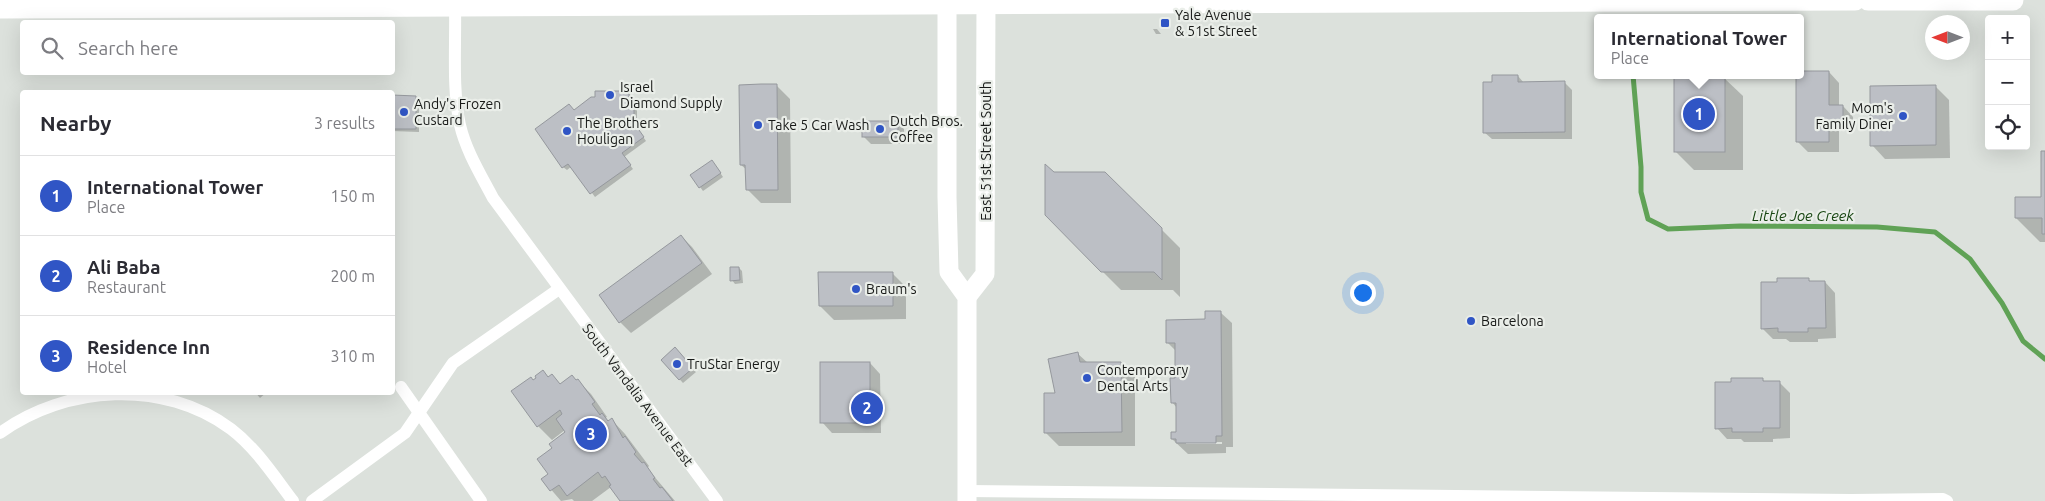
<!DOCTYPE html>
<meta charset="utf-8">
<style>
body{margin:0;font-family:Ubuntu,sans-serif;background:#f7f7f7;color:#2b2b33}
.controls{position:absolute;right:15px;top:15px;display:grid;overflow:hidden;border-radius:5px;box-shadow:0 5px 20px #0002}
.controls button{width:45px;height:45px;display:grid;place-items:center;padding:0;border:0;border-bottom:1px solid #e1e1e2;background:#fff;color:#2b2b33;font:25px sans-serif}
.compass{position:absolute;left:1925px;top:15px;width:45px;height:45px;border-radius:50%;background:#fff;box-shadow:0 5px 20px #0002;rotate:270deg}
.you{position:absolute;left:1362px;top:292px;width:18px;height:18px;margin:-12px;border:4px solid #fff;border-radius:50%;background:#1a73e8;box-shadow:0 0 0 8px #1a73e833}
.badge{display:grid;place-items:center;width:32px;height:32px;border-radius:50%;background:#3055c5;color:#fff;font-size:16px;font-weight:700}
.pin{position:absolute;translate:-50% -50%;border:2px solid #fff;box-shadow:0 1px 5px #0006}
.popup{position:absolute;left:1594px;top:14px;width:210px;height:65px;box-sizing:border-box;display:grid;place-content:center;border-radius:5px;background:#fff;filter:drop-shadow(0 1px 4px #0005);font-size:16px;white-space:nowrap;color:#7c7c81}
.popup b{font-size:19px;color:#2b2b33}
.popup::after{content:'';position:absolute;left:50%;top:100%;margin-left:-10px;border:10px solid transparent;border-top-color:#fff}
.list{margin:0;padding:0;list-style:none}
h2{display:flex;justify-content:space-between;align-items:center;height:65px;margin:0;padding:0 20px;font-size:21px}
h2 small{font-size:16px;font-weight:400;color:#7c7c81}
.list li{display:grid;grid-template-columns:32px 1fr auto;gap:15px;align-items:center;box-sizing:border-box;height:80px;padding:0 20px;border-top:1px solid #e1e1e2}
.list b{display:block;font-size:19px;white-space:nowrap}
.list p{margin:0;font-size:16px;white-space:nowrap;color:#7c7c81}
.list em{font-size:16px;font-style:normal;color:#7c7c81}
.icon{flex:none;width:28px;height:28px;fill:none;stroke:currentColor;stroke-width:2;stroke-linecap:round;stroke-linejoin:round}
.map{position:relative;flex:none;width:2045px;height:501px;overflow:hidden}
.search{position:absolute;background:#fff;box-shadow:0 5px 20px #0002;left:20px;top:20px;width:375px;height:55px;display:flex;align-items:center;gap:12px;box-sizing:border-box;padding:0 18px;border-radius:5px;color:#7c7c81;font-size:19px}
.panel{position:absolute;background:#fff;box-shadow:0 5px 20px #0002;left:20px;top:90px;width:375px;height:305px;border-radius:5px}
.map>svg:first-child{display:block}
.shadow{fill:#0003;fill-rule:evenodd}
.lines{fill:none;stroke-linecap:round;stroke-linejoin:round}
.stream{stroke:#60a256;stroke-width:5}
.building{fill:#bcbfc5;stroke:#95989d}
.street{stroke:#fff;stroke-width:12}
.secondary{stroke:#fff;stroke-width:19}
.primary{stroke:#fff;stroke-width:21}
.poi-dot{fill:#3055c5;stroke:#eaeee9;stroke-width:2}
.labels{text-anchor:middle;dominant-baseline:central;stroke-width:4.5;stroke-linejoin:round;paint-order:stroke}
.poi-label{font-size:14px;fill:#181a18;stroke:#eaeee9;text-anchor:start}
.street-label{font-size:14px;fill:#181a18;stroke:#eaeee9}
.water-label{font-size:15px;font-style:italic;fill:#194713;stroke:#eaeee9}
</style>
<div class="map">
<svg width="2045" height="501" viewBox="0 0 2045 501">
<rect width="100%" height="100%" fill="#dce1dc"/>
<g class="shadow">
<polygon points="1153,29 1157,29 1161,34 1156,34"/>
<polygon points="1829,72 1839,83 1839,106 1843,106 1853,117 1853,131 1839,131 1839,152 1808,152 1798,142 1800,75"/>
<polygon points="1518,76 1524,83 1564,82 1572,90 1572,139 1492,139 1484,132 1493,83"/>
<polygon points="1724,78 1743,96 1743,170 1694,170 1675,151"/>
<polygon points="777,86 790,99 791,203 761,203 747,189 747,170 741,165"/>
<polygon points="1936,87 1949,100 1950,158 1885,159 1872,145"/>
<polygon points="628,92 631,96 631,99 637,102 637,128 646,141 624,157 633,169 595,197 572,166 567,170 563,167 574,111"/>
<polygon points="392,97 416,97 419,100 419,132 392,131"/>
<polygon points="897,122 904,129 904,144 871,144 863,136"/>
<polygon points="2045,152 2045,242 2040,242 2016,218 2042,198"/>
<polygon points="715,165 723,177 703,191 692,176"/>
<polygon points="1053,173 1105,173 1180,248 1180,297 1173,290 1121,290 1046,215"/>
<polygon points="681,236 692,247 712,274 631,333 620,322"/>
<polygon points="739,268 742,271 743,283 735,284 732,280"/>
<polygon points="892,273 906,287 906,319 834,320 820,306"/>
<polygon points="1808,279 1811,283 1825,282 1835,293 1836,338 1818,339 1818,342 1790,342 1786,339 1773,339 1762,328"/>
<path d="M1221,313l11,10 1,124h-7v6l-38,1 -16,-15 5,-6v-25l-5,-6 5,-23 -1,-28 -9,-9zM1186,442h36v2h-36z"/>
<polygon points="674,349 696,372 683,383 662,360"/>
<polygon points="1078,354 1088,363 1121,363 1135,377 1135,446 1059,446 1045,432 1057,395"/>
<polygon points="870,363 880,374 881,433 832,433 822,422"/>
<polygon points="543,371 549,378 552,376 561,385 577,380 591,394 607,417 605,418 609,422 612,420 625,434 649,466 647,468 675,501 622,501 611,487 592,501 574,501 572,499 561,501 542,479 549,474 554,448 567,432 565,430 552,440 538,426 513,392 533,382"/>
<polygon points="1762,379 1766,383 1779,382 1790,393 1790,438 1773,439 1773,442 1744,442 1741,439 1727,439 1717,428 1733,383"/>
<polygon points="255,392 267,392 260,398"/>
</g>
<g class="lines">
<polyline class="stream" points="1633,75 1641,167 1641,192 1648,219 1668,229 1740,226 1877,227 1935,232 1970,259 2002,303 2023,341 2045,359"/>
</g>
<g class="building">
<polygon points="1800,71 1829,71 1829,105 1843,105 1843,121 1829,121 1829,142 1796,142 1796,75 1800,75"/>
<polygon points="1492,75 1518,75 1518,82 1565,81 1565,132 1483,133 1483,82 1492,82"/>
<rect x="1674" y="77" width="51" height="75"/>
<polygon points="761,84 777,84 778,190 746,190 745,165 740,165 739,85"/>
<polygon points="1936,85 1936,145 1870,146 1870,86"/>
<rect x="90" y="91" width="46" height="1"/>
<polygon points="595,91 629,91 629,98 634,98 634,123 644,137 622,153 631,165 590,194 568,164 562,168 535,129 569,104 574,110 591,97 595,97"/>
<polygon points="392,95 416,96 416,129 392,129"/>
<rect x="862" y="121" width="36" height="16"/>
<polygon points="2041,151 2045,151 2045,234 2042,234 2042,218 2015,218 2015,197 2041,197"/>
<polygon points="712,160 721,173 699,188 690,175"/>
<polygon points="1045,164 1054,172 1105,172 1162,228 1162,280 1154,272 1101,272 1045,215"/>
<polygon points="681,235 702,263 619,323 599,295"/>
<polygon points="730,267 739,267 740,280 730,281"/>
<polygon points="818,272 893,272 893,306 819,306"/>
<polygon points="1777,278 1809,278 1809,281 1825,281 1826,328 1808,328 1808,332 1778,332 1778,328 1761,329 1761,282 1777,282"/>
<polygon points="1205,311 1221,311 1222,436 1216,436 1216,443 1176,443 1176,439 1171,439 1171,432 1176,432 1176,403 1171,403 1170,378 1175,378 1175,343 1166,343 1166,320 1205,319"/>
<polygon points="675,347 693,368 679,380 661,360"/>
<polygon points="1078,352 1080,362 1121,362 1122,432 1044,433 1044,393 1055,393 1048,359"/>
<rect x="820" y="362" width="50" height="61"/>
<polygon points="543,370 548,377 552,374 560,384 572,375 576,380 578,379 595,402 592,404 600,415 602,413 608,421 612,418 623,438 625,436 636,452 634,454 642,463 644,462 655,478 653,479 660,488 662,487 673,501 620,501 609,486 611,485 605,476 602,478 598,472 567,496 559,485 550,491 541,479 548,474 537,459 552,448 549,444 565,432 556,419 562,414 560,410 537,427 511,391 531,377 533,380 536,378 535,376"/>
<polygon points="1731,378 1763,378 1763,381 1780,381 1780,428 1763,428 1763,432 1732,432 1732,428 1715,429 1715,382 1731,382"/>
</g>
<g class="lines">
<g class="street">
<path d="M455,6c1,35 -3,85 5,119 6,26 21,50 33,73l224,303"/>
<polyline points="401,387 481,501"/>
<path d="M0,433c66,-48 164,-54 231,-4 25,19 43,47 62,72"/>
<polyline points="967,491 1851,500 1943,499 1947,501"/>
<polyline points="312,501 405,433 453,363 559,289"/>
</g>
<g class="secondary">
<polyline points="947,0 947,197 949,272 967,297 967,501"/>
<polyline points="967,297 985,274 986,0"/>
</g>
<g class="primary">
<polyline points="1868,0 2013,0"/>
<polyline points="0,8 1855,0"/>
</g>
</g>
<g class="poi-dot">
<rect x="1160" y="18" width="10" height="10" rx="2.5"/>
<circle cx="610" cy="95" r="5"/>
<circle cx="404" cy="112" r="5"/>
<circle cx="1903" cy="116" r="5"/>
<circle cx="758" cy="125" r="5"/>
<circle cx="880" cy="129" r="5"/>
<circle cx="567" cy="131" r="5"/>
<circle cx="856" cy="289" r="5"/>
<circle cx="1471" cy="321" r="5"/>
<circle cx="677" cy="364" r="5"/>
<circle cx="1087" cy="378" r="5"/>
</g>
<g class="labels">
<g class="poi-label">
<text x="1175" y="15">Yale Avenue<tspan x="1175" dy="16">&amp; 51st Street</tspan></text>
<text x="620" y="87">Israel<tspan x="620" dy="16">Diamond Supply</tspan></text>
<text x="414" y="104">Andy's Frozen<tspan x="414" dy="16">Custard</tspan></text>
<text x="1893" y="108" text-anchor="end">Mom's<tspan x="1893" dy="16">Family Diner</tspan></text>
<text x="890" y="121">Dutch Bros.<tspan x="890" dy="16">Coffee</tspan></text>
<text x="577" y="123">The Brothers<tspan x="577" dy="16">Houligan</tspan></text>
<text x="768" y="125">Take 5 Car Wash</text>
<text x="866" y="289">Braum's</text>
<text x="1481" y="321">Barcelona</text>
<text x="687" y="364">TruStar Energy</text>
<text x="1097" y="370">Contemporary<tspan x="1097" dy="16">Dental Arts</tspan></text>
</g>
<g class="street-label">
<text transform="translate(986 151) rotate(-90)">East 51st Street South</text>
<text transform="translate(638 395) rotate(53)">South Vandalia Avenue East</text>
</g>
<g class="water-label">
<text x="1803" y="215">Little Joe Creek</text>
</g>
</g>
</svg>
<div class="controls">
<button>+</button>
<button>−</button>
<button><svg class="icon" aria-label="locate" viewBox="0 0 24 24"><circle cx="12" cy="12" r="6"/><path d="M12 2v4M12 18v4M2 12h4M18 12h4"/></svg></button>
</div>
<svg class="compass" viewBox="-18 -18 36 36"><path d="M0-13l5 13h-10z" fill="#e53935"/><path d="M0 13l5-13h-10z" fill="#7c7c81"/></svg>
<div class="you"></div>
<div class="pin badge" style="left:1699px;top:114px">1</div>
<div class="popup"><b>International Tower</b>Place</div>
<div class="pin badge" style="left:867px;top:408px">2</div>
<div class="pin badge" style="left:591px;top:434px">3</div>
<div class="search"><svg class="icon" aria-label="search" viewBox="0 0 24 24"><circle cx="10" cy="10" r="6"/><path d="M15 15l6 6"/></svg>Search here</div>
<section class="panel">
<h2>Nearby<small>3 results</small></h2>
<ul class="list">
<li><span class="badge">1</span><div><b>International Tower</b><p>Place</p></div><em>150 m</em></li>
<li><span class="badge">2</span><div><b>Ali Baba</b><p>Restaurant</p></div><em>200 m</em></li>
<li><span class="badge">3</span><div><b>Residence Inn</b><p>Hotel</p></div><em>310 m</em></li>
</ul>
</section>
</div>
